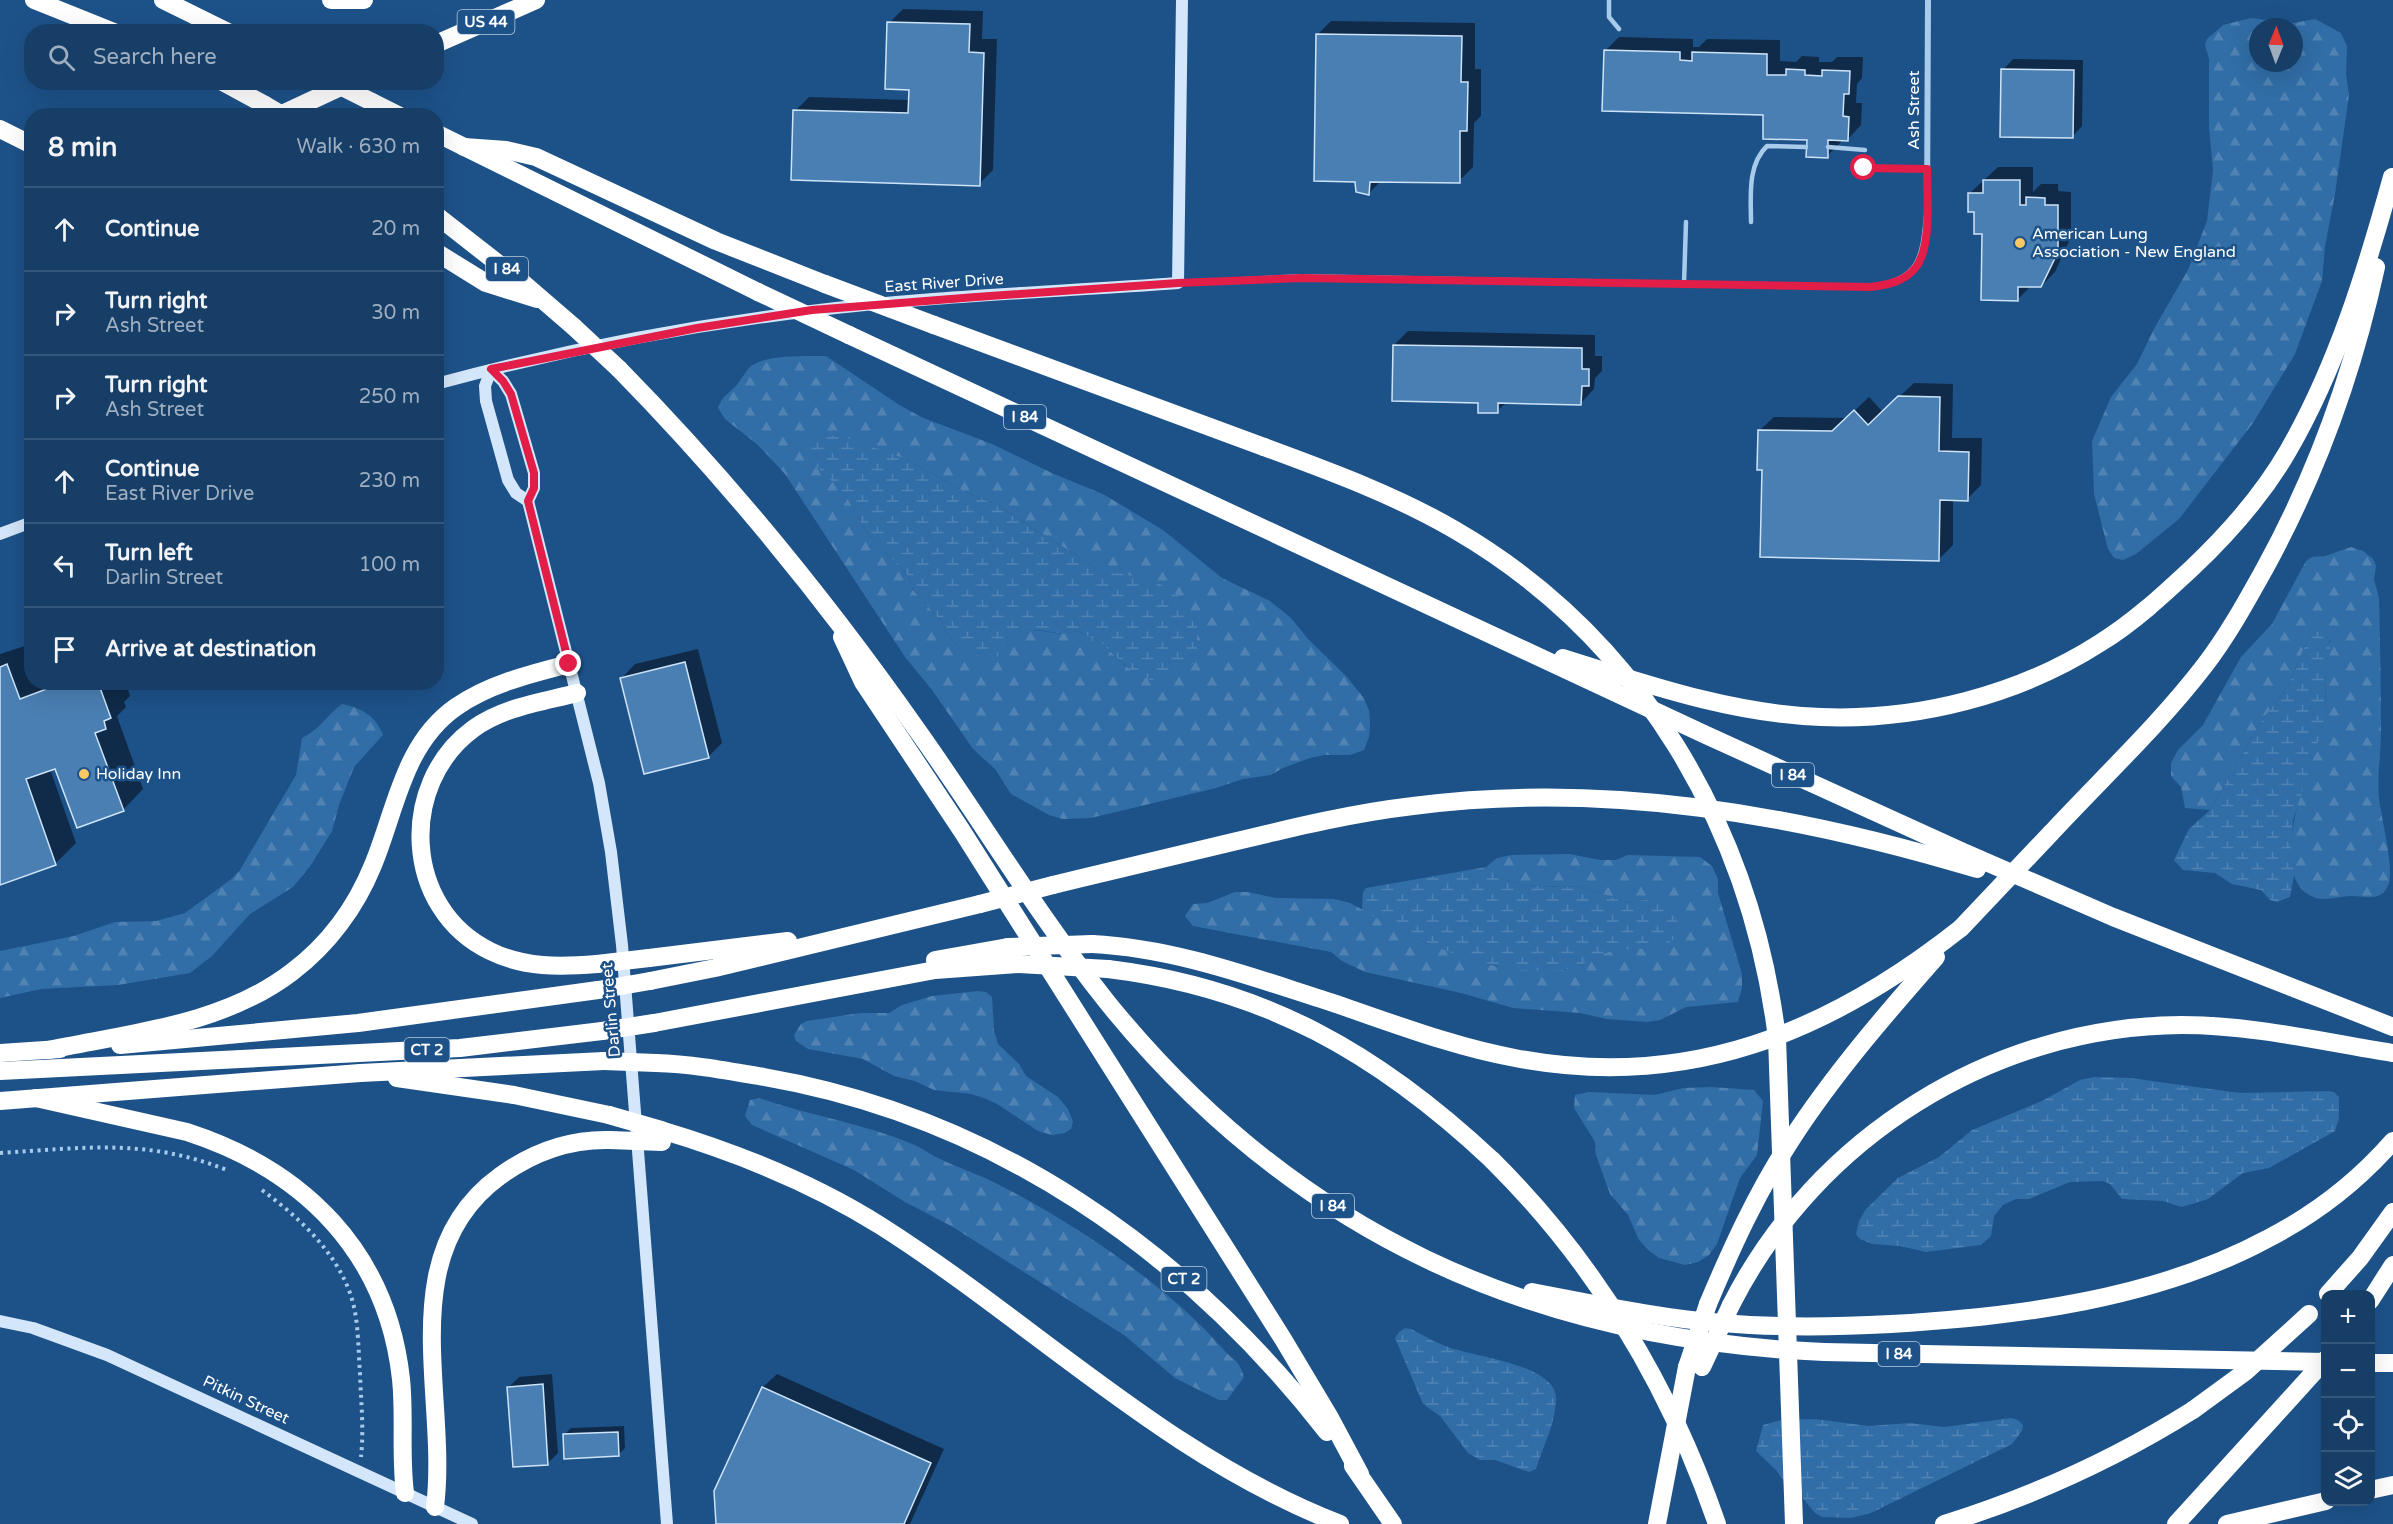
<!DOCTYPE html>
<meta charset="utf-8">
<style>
body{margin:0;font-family:"Varela Round",sans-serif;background:#1f456d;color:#f1f3f6}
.controls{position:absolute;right:18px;bottom:18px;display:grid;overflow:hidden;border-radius:12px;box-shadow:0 6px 24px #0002}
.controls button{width:54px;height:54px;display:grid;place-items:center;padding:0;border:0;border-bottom:2px solid #35577b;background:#163e67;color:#f1f3f6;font:30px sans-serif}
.compass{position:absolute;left:2249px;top:18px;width:54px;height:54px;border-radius:50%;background:#163e67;box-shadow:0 6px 24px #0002;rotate:1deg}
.stop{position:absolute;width:18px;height:18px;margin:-14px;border:4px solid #e11d48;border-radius:50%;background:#fff}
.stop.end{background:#e11d48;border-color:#fff;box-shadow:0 2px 6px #0008}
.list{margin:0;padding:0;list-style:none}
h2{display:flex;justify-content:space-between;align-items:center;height:78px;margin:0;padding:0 24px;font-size:26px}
h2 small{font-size:20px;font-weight:400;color:#9eaec0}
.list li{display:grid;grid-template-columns:39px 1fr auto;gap:18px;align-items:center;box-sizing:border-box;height:84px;padding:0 24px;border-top:2px solid #35577b}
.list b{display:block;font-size:22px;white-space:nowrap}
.list p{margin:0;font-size:20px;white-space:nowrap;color:#9eaec0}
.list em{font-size:20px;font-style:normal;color:#9eaec0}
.icon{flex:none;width:33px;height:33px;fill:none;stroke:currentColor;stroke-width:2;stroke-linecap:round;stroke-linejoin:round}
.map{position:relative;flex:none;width:2393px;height:1524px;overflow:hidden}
.search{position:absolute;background:#163e67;box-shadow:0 6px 24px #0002;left:24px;top:24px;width:420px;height:66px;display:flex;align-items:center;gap:15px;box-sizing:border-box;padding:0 21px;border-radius:24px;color:#9eaec0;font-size:22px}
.panel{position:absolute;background:#163e67;box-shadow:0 6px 24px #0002;left:24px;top:108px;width:420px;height:582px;border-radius:24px}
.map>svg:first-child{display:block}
.forest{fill:url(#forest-firs);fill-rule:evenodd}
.wetland{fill:url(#wetland-marsh)}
.shadow{fill:#0007}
.building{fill:#4a7fb3;stroke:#cde3f8;stroke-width:1.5}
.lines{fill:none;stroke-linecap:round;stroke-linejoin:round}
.path{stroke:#a8caeb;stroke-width:4;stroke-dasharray:3 4.5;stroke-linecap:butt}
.lane{stroke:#a8caeb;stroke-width:4.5}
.street{stroke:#a8caeb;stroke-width:6}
.secondary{stroke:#d4e6f9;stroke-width:12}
.highway{stroke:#fff;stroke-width:18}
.highway-bridge{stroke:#fff;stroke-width:18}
.route{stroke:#e11d48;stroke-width:8}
.poi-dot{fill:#fbc866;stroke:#1d5289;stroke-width:2}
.labels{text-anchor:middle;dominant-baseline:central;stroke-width:5;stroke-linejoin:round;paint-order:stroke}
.shield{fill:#1d5289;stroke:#bbcbdc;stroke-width:1.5}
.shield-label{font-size:15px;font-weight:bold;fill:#fff}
.street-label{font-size:16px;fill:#fff;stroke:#1d5289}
.poi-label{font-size:16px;fill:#fff;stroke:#1d5289;text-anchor:start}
</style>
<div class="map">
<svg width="2393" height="1524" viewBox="0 0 2393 1524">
<defs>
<pattern id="forest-firs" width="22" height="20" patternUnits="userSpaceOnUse" patternTransform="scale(1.5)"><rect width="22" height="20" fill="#316da6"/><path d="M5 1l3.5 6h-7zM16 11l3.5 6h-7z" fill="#5083b3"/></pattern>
<pattern id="wetland-marsh" width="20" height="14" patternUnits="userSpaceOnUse" patternTransform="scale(1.5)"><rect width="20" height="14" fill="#316da6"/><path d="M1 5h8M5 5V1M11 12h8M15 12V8" fill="none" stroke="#5083b3"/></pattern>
</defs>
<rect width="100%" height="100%" fill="#1d5289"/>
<g class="forest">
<path d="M2251,18l43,5 21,-4 26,14 6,13 -1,28 3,21 -14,99 -10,52 -3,35 -27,73 -42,69 -74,96 -43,35 -13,6 -9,-2 -6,-9 -14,-55 -2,-53 19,-44 26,-33 18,-37 33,-57 19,-49 6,-51 -4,-43v-68l-4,-14 2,-6 16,-14zM2258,27h36v36h-36z"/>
<path d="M826,356l72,48 23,13 71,27 62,30 49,20 60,36 59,48 48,23 21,17 17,21 38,37 17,21 6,13 1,14 -1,13 -5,13 -14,5h-26l-14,3 -27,10 -12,7 -28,4 -27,9 -125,30 -28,1 -14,-4 -38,-21 -16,-25 -22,-20 -41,-59 -27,-33 -120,-183 -27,-29 -33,-26 -7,-11c6,-14 8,-12 18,-22 5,-6 9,-14 14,-19 15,-13 57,-11 76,-11zM906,459l61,34 26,10 100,63 13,5 29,103 -33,-30 -24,-13c-27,8 -42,-9 -69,4l-3,13 -49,-3 -10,-11 -5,-12 -29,-32 -5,-14 -41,-43 -22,-39z"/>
<path d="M2351,547l12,4 10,8 3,7 -2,13 5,19c1,44 2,88 2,132 0,28 -6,53 0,81 3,19 12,54 8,72 -7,20 -22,13 -38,13 -13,0 -26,7 -40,0 -48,-24 3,-142 15,-179 1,-11 -1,-22 -1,-34 0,-14 5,-28 5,-43l-22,-1 -19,45 -26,35 -53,91 -25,-2 -4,-21 -10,-11v-13l7,-13 25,-25 38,-68 31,-33 34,-63 6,-4 13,-1z"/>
<path d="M342,704c20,4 34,12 41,31l-29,32 -15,38 -7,26 -21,34 -18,22 -43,27 -38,42 -22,17 -72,12 -77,4 -41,9v-47l74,-15 41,-14 41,-1 29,-8 45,-33 10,-10 56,-95 6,-37c17,-8 25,-23 40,-34z"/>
<polygon points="1569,854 1600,860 1616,860 1628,855 1700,857 1712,866 1718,879 1718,893 1742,974 1742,988 1738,1002 1686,1007 1660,1020 1647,1022 1607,1019 1580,1013 1513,1008 1461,993 1365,972 1342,961 1331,952 1193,926 1185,916 1193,904 1207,903 1235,892 1248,892 1276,898 1334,899 1350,903 1426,943 1495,966 1566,970 1604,952 1661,945 1673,940 1653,899 1627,902 1576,886 1563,887 1522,885 1496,876 1486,867 1497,858 1511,855"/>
<polygon points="978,991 986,992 992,997 994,1030 998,1044 1019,1064 1026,1076 1058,1097 1068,1109 1073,1122 1071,1129 1065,1133 1052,1135 1038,1131 997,1104 984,1098 971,1094 934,1090 915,1081 894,1076 863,1059 808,1049 796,1041 794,1035 801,1024 807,1021 860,1013 889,1013 902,1005 932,996"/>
<polygon points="1712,1087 1754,1090 1763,1101 1757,1155 1740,1178 1717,1244 1709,1255 1698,1262 1685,1265 1659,1258 1648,1250 1639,1240 1628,1215 1610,1194 1596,1155 1595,1142 1574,1108 1575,1095 1589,1092 1655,1095 1683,1088"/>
<path d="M759,1098c51,18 104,25 153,46 9,3 16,9 24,13 22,11 46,18 67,30 73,37 166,100 220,162 11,13 16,10 21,28l-17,23h-8l-44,-22 -51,-43 -173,-109 -46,-24 -51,-32 -102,-45 -7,-9 5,-16z"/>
</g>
<g class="wetland">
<path d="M828,435l19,3 59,21 61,34 26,10 100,63c25,10 53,8 76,23 11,6 20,21 28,31v41l-36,23 -26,-10 -33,-30 -24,-13c-28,8 -42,-10 -69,5l-3,12 -9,9 -14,1 -26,-13 -10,-11 -5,-12 -29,-32 -5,-14 -41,-43 -22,-39 -29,-28 -8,-11 -2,-7 9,-10z"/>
<path d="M2320,631l7,2c7,16 0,30 -2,47 -1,12 2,25 1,37l-33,103 -2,28 3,28 -4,21 -13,5 -7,-2 -9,-10 -29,-6 -17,-11 -32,-3 -9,-10 15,-31 21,-19 53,-91 26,-35 19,-45z"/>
<path d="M1486,867l10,9 26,9 41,2 13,-1 51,16 26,-3 13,6 15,23c-2,3 -5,9 -8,12 -14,11 -41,8 -58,11 -18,2 -33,17 -51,19 -66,8 -146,-27 -202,-60l1,-18 3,-4z"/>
<polygon points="2094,1077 2130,1078 2240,1093 2327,1091 2334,1092 2339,1097 2339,1118 2335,1131 2269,1168 2243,1173 2208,1199 2182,1207 2163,1201 2122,1199 2110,1184 2103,1181 2070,1182 2029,1199 2016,1199 2003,1205 1994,1216 1991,1236 1981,1245 1926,1252 1900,1246 1872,1244 1860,1239 1856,1234 1859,1221 1866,1209 1898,1178 1939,1157 1972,1130 2042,1101 2080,1080"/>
<path d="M1405,1328l6,1c12,6 25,14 37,18 26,10 107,17 108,51 0,25 -13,48 -20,71l-7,3 -34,-12h-15l-12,-7 -28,-37 -17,-12 -28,-66 4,-6z"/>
<polygon points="2011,1418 2018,1420 2023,1425 2022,1431 2012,1444 1871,1513 1851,1518 1822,1517 1815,1513 1797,1491 1785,1483 1777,1471 1756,1451 1763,1425 1782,1420 1815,1419 1869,1426 1910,1423 1944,1427"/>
</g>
<g class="shadow">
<polygon points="903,9 983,11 982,39 997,39 993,170 979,184 795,111 809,97 910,100 910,89 889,23"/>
<polygon points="1331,21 1475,23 1475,69 1481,69 1481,116 1474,123 1473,167 1459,181 1382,180 1369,193 1317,35"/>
<polygon points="1619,37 1693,39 1693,47 1699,47 1707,39 1780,40 1780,61 1796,62 1802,56 1819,57 1819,62 1832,62 1837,57 1863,57 1862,78 1857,84 1856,103 1862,103 1861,125 1848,139 1841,139 1841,142 1827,156 1808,138 1765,114 1605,51"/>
<polygon points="2013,59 2083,60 2082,126 2072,137 2003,70"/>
<polygon points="1998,167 2033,167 2033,192 2041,184 2058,184 2058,191 2071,192 2071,237 2055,272 2041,286 2031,286 2018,299 1983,233 1970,193"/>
<polygon points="1408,331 1595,335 1595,356 1602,356 1602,371 1595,378 1594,389 1581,403 1507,402 1497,411 1394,345"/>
<polygon points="1914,383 1953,384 1952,438 1982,438 1981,485 1967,499 1953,499 1953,545 1939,559 1764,469 1760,430 1774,417 1847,418 1869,397 1883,412"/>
<polygon points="28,645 32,655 32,682 126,682 130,696 124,702 126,707 117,716 143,789 123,810 56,767 50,769 76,843 55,864 0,883 0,654"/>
<polygon points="698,649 722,743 708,757 622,678 635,664"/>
<polygon points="552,1374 558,1453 548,1463 509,1387 519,1377"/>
<polygon points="777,1374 944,1449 910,1524 717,1524 716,1491 763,1387"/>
<polygon points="624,1426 625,1448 618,1455 564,1435 571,1428"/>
</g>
<g class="building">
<polygon points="887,22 970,24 969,52 984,53 980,186 791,180 793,110 908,113 909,90 885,89"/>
<polygon points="1316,34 1462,36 1461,82 1468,82 1467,131 1460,131 1460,183 1370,182 1369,195 1356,192 1355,182 1314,181"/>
<polygon points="1604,50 1680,52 1680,60 1692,61 1692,52 1767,54 1767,75 1786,75 1786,69 1805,70 1805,75 1822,76 1822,70 1850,71 1849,94 1844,94 1843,116 1849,117 1848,141 1828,140 1828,158 1806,157 1807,140 1763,139 1763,115 1602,111"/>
<polygon points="2001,69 2074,70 2073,138 2000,137"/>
<polygon points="1983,180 2020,180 2020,205 2026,205 2026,197 2045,198 2045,205 2058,205 2058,252 2041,287 2018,287 2018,301 1981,300 1982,234 1974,234 1974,212 1968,212 1968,193 1983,193"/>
<polygon points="1393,345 1582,348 1582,369 1589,369 1589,386 1582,386 1581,405 1498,403 1498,413 1478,413 1478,403 1392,401"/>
<polygon points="1898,396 1940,397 1939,451 1969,452 1968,501 1940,500 1939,561 1760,557 1762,470 1757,470 1758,430 1832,431 1854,410 1868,425"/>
<polygon points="685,662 709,758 644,774 620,678"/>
<polygon points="7,664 20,699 65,682 94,682 95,686 99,685 111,718 104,721 106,729 95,733 124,811 77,828 55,769 26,779 56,865 0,885 0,667"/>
<polygon points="543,1384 548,1465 513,1467 507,1387"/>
<polygon points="762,1387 931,1463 904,1524 716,1524 714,1491"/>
<polygon points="618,1432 619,1456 564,1459 563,1434"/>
</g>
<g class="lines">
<g class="path">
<path d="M0,1153c84,-5 146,-15 227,17"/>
<path d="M262,1190c36,27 72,59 88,103 9,25 8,55 10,81 1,28 4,55 1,83"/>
</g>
<g class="lane">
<polyline points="1609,0 1609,17 1619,29"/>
<polyline points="1828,147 1865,150"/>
<polyline points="1864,168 1927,169"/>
<path d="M1751,222c0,-25 -4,-57 16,-76l39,1"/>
<polyline points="1684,284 1686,222"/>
</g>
<path class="street" d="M1178,283l123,-6 569,10c50,-7 53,-27 57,-73l1,-214"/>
<g class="secondary">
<polyline points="491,370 503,381 511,394 534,473 534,488 528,501 599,783 611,852 622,945 667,1524"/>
<polyline points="491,370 485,386 486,401 508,480 516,493 528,501"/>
<path d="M436,384c123,-33 249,-58 375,-73 121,-15 245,-19 367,-28l4,-283"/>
<polyline points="0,534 32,522"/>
<polyline points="0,1321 33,1328 107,1355 472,1524"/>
</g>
<g class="highway">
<polyline points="34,0 114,32"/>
<polyline points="163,0 228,32"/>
<polyline points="331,0 364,0"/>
<polyline points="436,44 536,0"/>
<polyline points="223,82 265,105"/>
<polyline points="372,102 400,116"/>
<polyline points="278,116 351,82"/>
<polyline points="0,129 32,145"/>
<polyline points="436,133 758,292"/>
<polyline points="464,147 506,150 536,157 716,241 825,284"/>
<polyline points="436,215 523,283 574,327"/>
<polyline points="436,252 486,283 537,299"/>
<polyline points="934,325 1264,447"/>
<polyline points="849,335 1706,735 1963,852 2113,917 2393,1027"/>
<path d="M619,369c111,113 210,235 301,365 63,89 119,183 187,268 186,230 424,338 717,350l502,10"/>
<polyline points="842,637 863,682 962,831 1283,1339 1329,1416 1360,1474"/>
<path d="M1563,658c83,26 169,56 258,59 96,4 198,-22 279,-74 34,-21 63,-48 92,-75 37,-35 70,-72 96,-117 49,-85 78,-180 104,-274"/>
<path d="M577,693c-35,9 -74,14 -104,36 -75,55 -70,180 17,222 34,17 70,16 107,13"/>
<path d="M2051,833c51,-55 108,-108 154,-168 23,-30 41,-63 60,-97 52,-95 88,-195 111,-301"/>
<path d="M1053,885c61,-15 122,-29 184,-44 58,-14 116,-28 176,-35 190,-25 382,8 564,63"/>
<path d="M1092,944c80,4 154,31 229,55 64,21 128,47 194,59 172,33 313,-25 446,-130"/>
<polyline points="649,958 788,941"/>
<polyline points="935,960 1008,947"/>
<path d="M1108,969c157,19 271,85 384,191"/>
<polyline points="650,981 715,968 980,904"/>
<polyline points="654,1023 935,970 1019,964"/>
<polyline points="120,1045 358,1023 598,990"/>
<path d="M48,1050c82,-17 175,-25 244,-78 36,-27 64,-65 81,-107 23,-55 30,-121 83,-158 33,-23 74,-33 113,-43"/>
<polyline points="0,1053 60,1049"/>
<path d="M656,1063c36,1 73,8 108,14 231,40 421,173 563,355"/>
<polyline points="0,1071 460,1048 602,1031"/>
<polyline points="397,1078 514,1095 609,1115"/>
<path d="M36,1098l151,34c117,38 200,120 214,247 4,38 -1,75 4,114"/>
<polyline points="0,1101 360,1073 604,1061"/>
<path d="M661,1130c77,23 152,53 220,96 154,98 286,231 459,298"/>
<path d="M1532,1292c63,12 126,26 190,31 56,5 113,4 169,1 124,-7 265,-25 376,-85 47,-24 91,-58 126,-98"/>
<polyline points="2328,1294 2360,1258 2393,1212"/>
<polyline points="2370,1301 2393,1265"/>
<path d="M1708,1304c24,-57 49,-112 83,-164 42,-65 94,-125 145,-183"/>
<path d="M1731,1305c85,-168 262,-279 451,-280 71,0 141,17 211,28"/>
<polyline points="2370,1363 2393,1363"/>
<polyline points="1353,1466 1393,1524"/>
<polyline points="2370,1490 2393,1485"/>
<path d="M435,1507c14,-111 -44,-252 65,-331 33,-24 69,-37 110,-36"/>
<polyline points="1657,1524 1687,1367"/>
<path d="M1944,1524c87,-27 171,-65 249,-114"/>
<polyline points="2176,1524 2207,1490"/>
<polyline points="2227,1524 2326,1501"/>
</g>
<g class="highway-bridge">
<polyline points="332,82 372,102"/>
<polyline points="265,105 284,116"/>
<polyline points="825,284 934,325"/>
<polyline points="758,292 849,335"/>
<polyline points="574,327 619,369"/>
<path d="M1264,447c65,24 131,48 191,83 186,108 296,298 322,508l17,486"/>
<polyline points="980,904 1053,885"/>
<polyline points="1961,928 2051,833"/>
<polyline points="1008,947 1092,944"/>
<polyline points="597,964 649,958"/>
<polyline points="1019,964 1108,969"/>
<polyline points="598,990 650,981"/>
<polyline points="602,1031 654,1023"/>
<polyline points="604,1061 656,1063"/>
<polyline points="609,1115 661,1130"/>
<polyline points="610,1140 662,1142"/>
<path d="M1492,1160c103,102 178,227 225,364"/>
<polyline points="1687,1367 1708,1304"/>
<polyline points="1702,1367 1731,1305"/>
<polyline points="2193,1410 2245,1372 2309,1314"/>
<polyline points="2207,1490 2326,1359"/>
</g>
</g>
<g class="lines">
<path class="route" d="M569,664l-41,-163 6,-13v-15l-23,-79 -8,-13 -12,-12 206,-41 115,-18 164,-13 202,-14 123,-5 569,9c16,-2 35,-5 46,-20 16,-21 11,-72 11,-98l-63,-1"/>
</g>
<g class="poi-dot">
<circle cx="2020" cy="243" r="6"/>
<circle cx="84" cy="774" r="6"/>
</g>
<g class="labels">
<g class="shield">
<rect x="457.5" y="10" width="57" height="24" rx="4.5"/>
<rect x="486" y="257" width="42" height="24" rx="4.5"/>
<rect x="1004" y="405" width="42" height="24" rx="4.5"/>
<rect x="1772" y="763" width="42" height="24" rx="4.5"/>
<rect x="404.5" y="1038" width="45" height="24" rx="4.5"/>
<rect x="1312" y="1194" width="42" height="24" rx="4.5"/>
<rect x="1161.5" y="1267" width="45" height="24" rx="4.5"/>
<rect x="1878" y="1342" width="42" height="24" rx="4.5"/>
</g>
<g class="shield-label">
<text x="486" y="22">US 44</text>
<text x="507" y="269">I 84</text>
<text x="1025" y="417">I 84</text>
<text x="1793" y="775">I 84</text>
<text x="427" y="1050">CT 2</text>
<text x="1333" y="1206">I 84</text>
<text x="1184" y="1279">CT 2</text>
<text x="1899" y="1354">I 84</text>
</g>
<g class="street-label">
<text transform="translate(1914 110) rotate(-90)">Ash Street</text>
<text transform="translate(944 283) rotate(-4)">East River Drive</text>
<text transform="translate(611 1010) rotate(-95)">Darlin Street</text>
<text transform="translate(246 1400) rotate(25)">Pitkin Street</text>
</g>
<g class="poi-label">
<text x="2032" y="234">American Lung<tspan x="2032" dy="18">Association - New England</tspan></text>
<text x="96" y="774">Holiday Inn</text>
</g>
</g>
</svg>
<div class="controls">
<button>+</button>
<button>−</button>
<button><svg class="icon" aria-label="locate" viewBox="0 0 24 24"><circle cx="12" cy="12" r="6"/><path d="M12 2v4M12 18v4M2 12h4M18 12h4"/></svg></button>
<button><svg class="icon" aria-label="layers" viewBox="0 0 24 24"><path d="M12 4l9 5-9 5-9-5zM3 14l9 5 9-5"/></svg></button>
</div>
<svg class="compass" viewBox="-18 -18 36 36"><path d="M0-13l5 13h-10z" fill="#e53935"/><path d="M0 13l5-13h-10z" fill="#9eaec0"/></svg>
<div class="stop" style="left:1864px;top:168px"></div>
<div class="stop end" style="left:569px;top:664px"></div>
<div class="search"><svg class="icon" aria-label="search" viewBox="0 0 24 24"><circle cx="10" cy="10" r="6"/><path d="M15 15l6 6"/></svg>Search here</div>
<section class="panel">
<h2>8 min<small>Walk · 630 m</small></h2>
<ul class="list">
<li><svg class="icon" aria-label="ahead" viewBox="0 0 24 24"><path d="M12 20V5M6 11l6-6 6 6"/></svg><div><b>Continue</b></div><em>20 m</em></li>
<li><svg class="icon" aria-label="right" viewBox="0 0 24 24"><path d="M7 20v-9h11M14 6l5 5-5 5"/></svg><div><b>Turn right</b><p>Ash Street</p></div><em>30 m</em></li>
<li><svg class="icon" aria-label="right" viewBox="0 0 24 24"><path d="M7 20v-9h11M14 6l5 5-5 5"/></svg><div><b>Turn right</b><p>Ash Street</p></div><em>250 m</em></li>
<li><svg class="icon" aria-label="ahead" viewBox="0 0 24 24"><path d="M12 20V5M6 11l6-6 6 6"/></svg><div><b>Continue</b><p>East River Drive</p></div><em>230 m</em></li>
<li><svg class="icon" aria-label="left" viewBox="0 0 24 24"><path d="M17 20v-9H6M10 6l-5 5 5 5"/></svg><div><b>Turn left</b><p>Darlin Street</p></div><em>100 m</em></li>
<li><svg class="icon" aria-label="arrive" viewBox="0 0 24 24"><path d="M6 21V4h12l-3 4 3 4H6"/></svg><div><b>Arrive at destination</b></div></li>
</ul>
</section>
</div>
